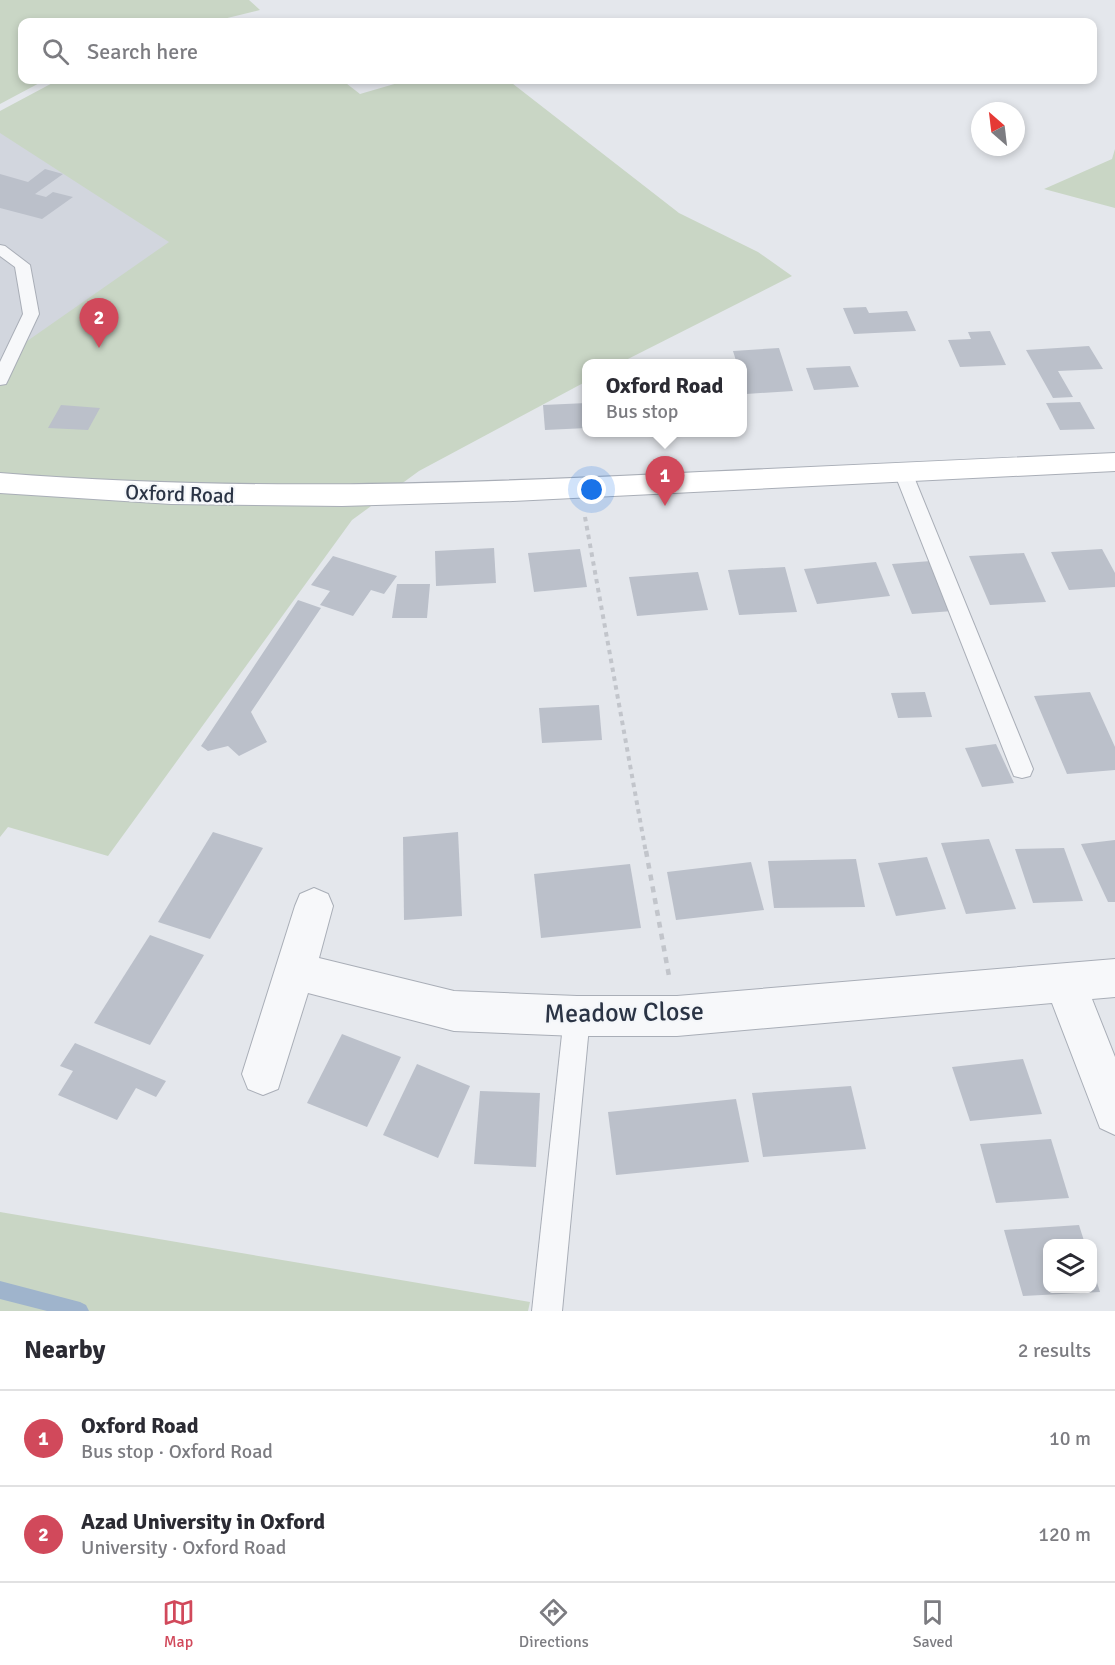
<!DOCTYPE html>
<meta charset="utf-8">
<style>
body{margin:0;font-family:Signika,sans-serif;background:#f7f7f7;color:#2b2b33}
.controls{position:absolute;right:18px;bottom:18px;display:grid;overflow:hidden;border-radius:12px;box-shadow:0 3px 9px #0003}
.controls button{width:54px;height:54px;display:grid;place-items:center;padding:0;border:0;border-bottom:2px solid #e1e1e2;background:#fff;color:#2b2b33;font:30px sans-serif}
.compass{position:absolute;left:971px;top:102px;width:54px;height:54px;border-radius:50%;background:#fff;box-shadow:0 3px 9px #0003;rotate:332deg}
.you{position:absolute;left:592px;top:490px;width:21px;height:21px;margin:-15px;border:4px solid #fff;border-radius:50%;background:#1a73e8;box-shadow:0 0 0 9px #1a73e833}
.badge{display:grid;place-items:center;width:39px;height:39px;border-radius:50%;background:#d1495b;color:#fff;font-size:20px;font-weight:700}
.pin{position:absolute;translate:-50% -50px;filter:drop-shadow(0 2px 3px #0008)}
.pin::after{content:'';position:absolute;top:32px;width:21px;height:18px;background:inherit;clip-path:polygon(0 0,100% 0,50% 100%)}
.popup{position:absolute;left:582px;top:359px;width:165px;height:78px;box-sizing:border-box;display:grid;place-content:center;border-radius:12px;background:#fff;filter:drop-shadow(0 2px 4px #0005);font-size:20px;white-space:nowrap;color:#7c7c81}
.popup b{font-size:22px;color:#2b2b33}
.popup::after{content:'';position:absolute;left:50%;top:100%;margin-left:-12px;border:12px solid transparent;border-top-color:#fff}
.list{margin:0;padding:0;list-style:none}
h2{display:flex;justify-content:space-between;align-items:center;height:78px;margin:0;padding:0 24px;font-size:26px}
h2 small{font-size:20px;font-weight:400;color:#7c7c81}
.list li{display:grid;grid-template-columns:39px 1fr auto;gap:18px;align-items:center;box-sizing:border-box;height:96px;padding:0 24px;border-top:2px solid #e1e1e2}
.list b{display:block;font-size:22px;white-space:nowrap}
.list p{margin:0;font-size:20px;white-space:nowrap;color:#7c7c81}
.list em{font-size:20px;font-style:normal;color:#7c7c81}
.icon{flex:none;width:33px;height:33px;fill:none;stroke:currentColor;stroke-width:2;stroke-linecap:round;stroke-linejoin:round}
.map{position:relative;flex:none;width:1115px;height:1311px;overflow:hidden}
.search{position:absolute;background:#fff;box-shadow:0 3px 9px #0003;left:18px;right:18px;top:18px;height:66px;display:flex;align-items:center;gap:15px;box-sizing:border-box;padding:0 21px;border-radius:12px;color:#7c7c81;font-size:22px}
.sheet{height:270px;background:#fff}
nav{display:flex;justify-content:space-around;align-items:center;box-sizing:border-box;height:84px;border-top:2px solid #e1e1e2;background:#fff;font-size:16px;color:#7c7c81}
nav a{display:grid;justify-items:center;gap:3px}
nav .on{color:#d1495b}
.map>svg:first-child{display:block}
.built{fill:#d2d6de}
.green{fill:#c9d6c5}
.lines{fill:none;stroke-linecap:round;stroke-linejoin:round}
.stream{fill:#9fb4cc;fill-rule:evenodd}
.building{fill:#bbc0ca}
.lane-casing{stroke:#a9aeb7;stroke-width:2}
.street-casing{stroke:#a9aeb7;stroke-width:2}
.secondary-casing{stroke:#a9aeb7;stroke-width:2}
.path-far1{stroke:#c2c5cb;stroke-width:4;stroke-dasharray:4.5 4.5;stroke-linecap:butt}
.path{stroke:#c2c5cb;stroke-width:4.5;stroke-dasharray:6 6;stroke-linecap:butt}
.lane{fill:#f7f8fa;fill-rule:evenodd}
.street{fill:#f7f8fa;fill-rule:evenodd}
.secondary{fill:#fff;fill-rule:evenodd}
.labels{text-anchor:middle;dominant-baseline:central;stroke-width:4.5;stroke-linejoin:round;paint-order:stroke}
.street-label{font-size:21px;fill:#2b3445;stroke:#f4f6f9}
.near-street-label{font-size:26px;fill:#2b3445;stroke:#f4f6f9}
</style>
<div class="map">
<svg width="1115" height="1311" viewBox="0 0 1115 1311">
<rect width="100%" height="100%" fill="#e4e7ec"/>
<polygon class="built" points="0,117 262,241 0,456"/>
<g class="green">
<polygon points="0,0 249,0 260,10 211,22 22,22 22,80 45,80 0,104"/>
<polygon points="58,80 342,80 360,94 408,80 508,80 679,213 758,252 792,276 620,363 587,364 587,381 419,471 352,520 108,856 8,827 0,837 0,360 169,242 0,133 0,111"/>
<polygon points="1115,149 1115,208 1044,189 1112,159"/>
<polygon points="0,1212 530,1302 528,1311 0,1311"/>
</g>
<g class="lines">
<polygon class="stream" points="0,1281 80,1302 86,1305 89,1311 47,1311 0,1299"/>
</g>
<g class="building">
<polygon points="45,169 63,174 35,194 46,197 53,192 73,197 42,219 0,208 0,174 28,182"/>
<polygon points="866,307 869,313 907,311 916,331 854,334 843,308"/>
<polygon points="990,331 1006,365 960,367 948,340 971,339 968,332"/>
<polygon points="1089,346 1103,369 1058,371 1073,397 1053,398 1026,350"/>
<polygon points="779,348 793,391 746,394 743,385 743,364 737,364 733,351"/>
<polygon points="850,366 859,387 814,390 806,368"/>
<polygon points="1080,402 1095,429 1060,430 1046,403"/>
<polygon points="587,403 587,428 545,430 543,405"/>
<polygon points="61,405 100,408 88,430 48,428"/>
<polygon points="494,548 496,583 436,586 435,551"/>
<polygon points="580,549 587,587 534,592 528,553"/>
<polygon points="1102,549 1115,573 1115,587 1069,590 1051,552"/>
<polygon points="1024,553 1046,602 990,605 969,556"/>
<polygon points="333,556 397,576 384,594 371,590 353,616 320,605 330,591 311,585"/>
<polygon points="931,561 953,611 912,614 892,564"/>
<polygon points="876,562 890,596 817,604 804,569"/>
<polygon points="785,567 797,612 739,615 728,570"/>
<polygon points="698,572 708,610 637,616 629,577"/>
<polygon points="397,584 430,584 427,618 392,618"/>
<polygon points="298,600 321,608 251,712 267,742 239,756 228,746 208,751 201,746"/>
<polygon points="925,692 932,717 898,718 891,693"/>
<polygon points="1090,692 1115,747 1115,770 1067,774 1034,696"/>
<polygon points="599,705 602,740 542,743 539,708"/>
<polygon points="996,744 1014,783 982,787 965,748"/>
<polygon points="213,832 263,848 210,939 158,922"/>
<polygon points="458,832 462,916 404,920 403,837"/>
<polygon points="989,839 1016,909 966,914 941,843"/>
<polygon points="1115,840 1115,902 1108,902 1081,844"/>
<polygon points="1064,848 1083,901 1033,903 1015,849"/>
<polygon points="927,857 946,909 896,916 878,863"/>
<polygon points="856,859 865,907 774,908 768,861"/>
<polygon points="751,862 764,910 676,920 667,872"/>
<polygon points="630,864 641,928 541,938 534,874"/>
<polygon points="150,935 204,955 150,1045 94,1023"/>
<polygon points="342,1034 401,1057 367,1127 307,1103"/>
<polygon points="75,1043 166,1081 156,1097 136,1088 117,1120 58,1095 73,1071 60,1066"/>
<polygon points="1023,1059 1042,1114 970,1121 952,1067"/>
<polygon points="417,1064 470,1086 438,1158 383,1135"/>
<polygon points="851,1086 866,1149 763,1157 752,1093"/>
<polygon points="480,1091 540,1093 536,1167 474,1164"/>
<polygon points="736,1099 749,1162 616,1175 608,1112"/>
<polygon points="1051,1139 1069,1198 996,1203 980,1144"/>
<polygon points="1079,1225 1085,1244 1048,1244 1048,1288 1092,1288 1093,1270 1100,1292 1023,1296 1004,1230"/>
</g>
<g class="lines">
<g class="lane-casing">
<g id="lane">
<polygon points="0,245 5,246 30,265 39,314 8,380 6,384 0,385 0,362 23,314 15,267 0,256"/>
<polygon points="903,466 909,468 912,472 1033,769 1030,776 1022,778 1014,776 1011,769 894,472 897,468"/>
<polygon points="577,1003 586,1007 590,1016 562,1311 532,1311 564,1016 568,1007"/>
</g>
</g>
<g class="street-casing">
<polygon id="street" points="314,888 328,894 333,906 319,958 454,991 577,996 677,996 1115,959 1115,997 1092,999 1115,1057 1115,1135 1100,1128 1052,1003 677,1036 577,1036 454,1031 308,993 278,1089 263,1095 248,1089 242,1074 295,906 300,894"/>
</g>
<g class="secondary-casing">
<path id="secondary" d="M1115,453v18l-602,30 -171,5 -171,-2 -171,-11v-20c236,19 464,11 700,-1 139,-6 277,-13 415,-19z"/>
</g>
<polyline class="path-far1" points="585,517 646,853"/>
<polyline class="path" points="646,851 669,976"/>
<use href="#lane" class="lane"/>
<use href="#street" class="street"/>
<use href="#secondary" class="secondary"/>
</g>
<g class="labels">
<g class="street-label">
<text transform="translate(180 494) rotate(2)">Oxford Road</text>
</g>
<g class="near-street-label">
<text transform="translate(624 1013) rotate(-1)">Meadow Close</text>
</g>
</g>
</svg>
<div class="controls">
<button><svg class="icon" aria-label="layers" viewBox="0 0 24 24"><path d="M12 4l9 5-9 5-9-5zM3 14l9 5 9-5"/></svg></button>
</div>
<svg class="compass" viewBox="-18 -18 36 36"><path d="M0-13l5 13h-10z" fill="#e53935"/><path d="M0 13l5-13h-10z" fill="#7c7c81"/></svg>
<div class="you"></div>
<div class="pin badge" style="left:665px;top:506px">1</div>
<div class="popup"><b>Oxford Road</b>Bus stop</div>
<div class="pin badge" style="left:99px;top:348px">2</div>
<div class="search"><svg class="icon" aria-label="search" viewBox="0 0 24 24"><circle cx="10" cy="10" r="6"/><path d="M15 15l6 6"/></svg>Search here</div>
</div>
<section class="sheet">
<h2>Nearby<small>2 results</small></h2>
<ul class="list">
<li><span class="badge">1</span><div><b>Oxford Road</b><p>Bus stop · Oxford Road</p></div><em>10 m</em></li>
<li><span class="badge">2</span><div><b>Azad University in Oxford</b><p>University · Oxford Road</p></div><em>120 m</em></li>
</ul>
</section>
<nav>
<a class="on"><svg class="icon" aria-label="map" viewBox="0 0 24 24"><path d="M3 6l6-2 6 2 6-2v14l-6 2-6-2-6 2zM9 4v14M15 6v14"/></svg>Map</a>
<a><svg class="icon" aria-label="directions" viewBox="0 0 24 24"><path d="M12 3l9 9-9 9-9-9zM9 14v-3h6M13 9l2 2-2 2"/></svg>Directions</a>
<a><svg class="icon" aria-label="saved" viewBox="0 0 24 24"><path d="M7 4h10v16l-5-4-5 4z"/></svg>Saved</a>
</nav>
